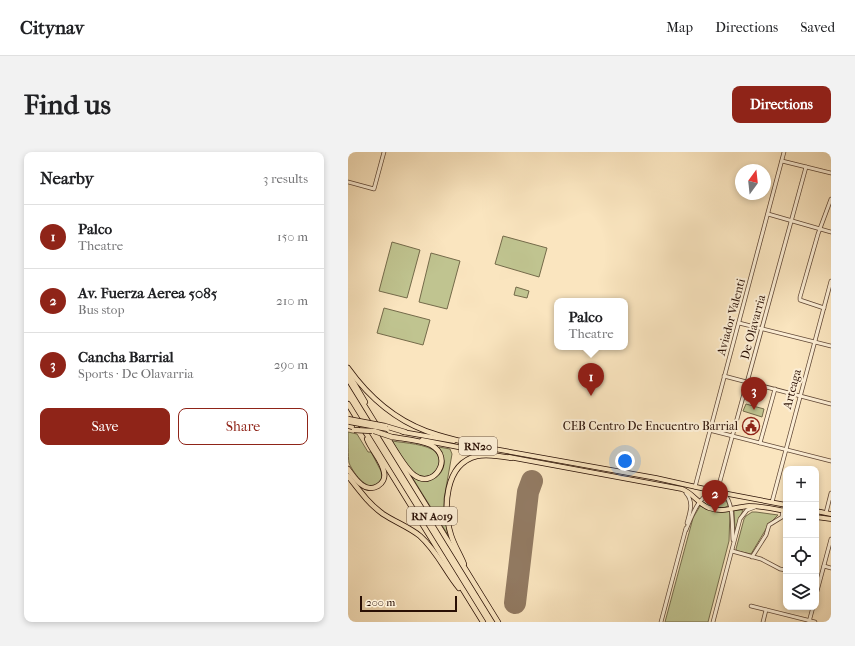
<!DOCTYPE html>
<meta charset="utf-8">
<style>
body{margin:0;font-family:"IM FELL French Canon",serif;background:#f2f2f2;color:#202124}
.controls{position:absolute;right:12px;bottom:12px;display:grid;overflow:hidden;border-radius:8px;box-shadow:0 2px 6px #0003}
.controls button{width:36px;height:36px;display:grid;place-items:center;padding:0;border:0;border-bottom:1px solid #e0e0e0;background:#fff;color:#202124;font:20px sans-serif}
.compass{position:absolute;left:387px;top:12px;width:36px;height:36px;border-radius:50%;background:#fff;box-shadow:0 2px 6px #0003;rotate:15deg}
.scale{position:absolute;left:12px;bottom:10px;width:97px;box-sizing:border-box;padding-left:4px;border:2px solid #290f04;border-top:0;font-size:11px;line-height:14px;white-space:nowrap;color:#290f04;-webkit-text-stroke:3px #fceed5;paint-order:stroke}
.you{position:absolute;left:277px;top:309px;width:14px;height:14px;margin:-10px;border:3px solid #fff;border-radius:50%;background:#1a73e8;box-shadow:0 0 0 6px #1a73e833}
.badge{display:grid;place-items:center;width:26px;height:26px;border-radius:50%;background:#8f2418;color:#fff;font-size:13px;font-weight:700}
.pin{position:absolute;translate:-50% -33px;filter:drop-shadow(0 1px 2px #0008)}
.pin::after{content:'';position:absolute;top:21px;width:14px;height:12px;background:inherit;clip-path:polygon(0 0,100% 0,50% 100%)}
.popup{position:absolute;left:206px;top:146px;width:74px;height:52px;box-sizing:border-box;display:grid;place-content:center;border-radius:8px;background:#fff;filter:drop-shadow(0 1px 3px #0005);font-size:13px;white-space:nowrap;color:#757577}
.popup b{font-size:15px;color:#202124}
.popup::after{content:'';position:absolute;left:50%;top:100%;margin-left:-8px;border:8px solid transparent;border-top-color:#fff}
.list{margin:0;padding:0;list-style:none}
h2{display:flex;justify-content:space-between;align-items:center;height:52px;margin:0;padding:0 16px;font-size:17px}
h2 small{font-size:13px;font-weight:400;color:#757577}
.list li{display:grid;grid-template-columns:26px 1fr auto;gap:12px;align-items:center;box-sizing:border-box;height:64px;padding:0 16px;border-top:1px solid #e0e0e0}
.list b{display:block;font-size:15px;white-space:nowrap}
.list p{margin:0;font-size:13px;white-space:nowrap;color:#757577}
.list em{font-size:13px;font-style:normal;color:#757577}
.actions{display:flex;gap:8px;padding:12px 16px}
.actions a{flex:1;padding:9px 0;border:1px solid #8f2418;border-radius:8px;text-align:center;font-size:14px;color:#8f2418}
.actions .main{background:#8f2418;color:#fff}
.icon{flex:none;width:22px;height:22px;fill:none;stroke:currentColor;stroke-width:2;stroke-linecap:round;stroke-linejoin:round}
.map{position:relative;flex:none;width:483px;height:470px;overflow:hidden;border-radius:8px}
header{display:flex;align-items:center;gap:24px;box-sizing:border-box;height:56px;padding:0 20px;background:#fff;border-bottom:1px solid #e0e0e0}
header strong{font-size:19px}
nav{display:flex;gap:22px;margin-inline-start:auto;font-size:14px}
.intro{display:flex;align-items:center;justify-content:space-between;box-sizing:border-box;height:96px;padding:0 24px}
h1{margin:0;font-size:28px}
.button{padding:10px 18px;border-radius:8px;background:#8f2418;color:#fff;font-size:14px;font-weight:700}
main{display:flex;gap:24px;padding:0 24px}
aside{flex:1;background:#fff;border-radius:8px;box-shadow:0 2px 6px #0003}
.map>svg:first-child{display:block}
.green{fill:#c0c490;stroke:#746a4a}
.lines{fill:none;stroke-linecap:round;stroke-linejoin:round}
.runway{stroke:#927a62;stroke-width:22}
.minor-casing{stroke:#5d4433;stroke-width:4.5}
.major-casing{stroke:#290f04;stroke-width:5.5}
.highway-casing{stroke:#290f04;stroke-width:6}
.minor{stroke:#fceed5;stroke-width:3}
.major{stroke:#fae5bf;stroke-width:4}
.highway{stroke:#fae5bf;stroke-width:4.5}
.major-bridge-casing{stroke:#290f04;stroke-width:5.5;stroke-linecap:butt}
.highway-bridge-casing{stroke:#290f04;stroke-width:6;stroke-linecap:butt}
.major-bridge{stroke:#fae5bf;stroke-width:4}
.highway-bridge{stroke:#fae5bf;stroke-width:4.5}
.labels{text-anchor:middle;dominant-baseline:central;stroke-width:4;stroke-linejoin:round;paint-order:stroke}
.shield{fill:#fceed5;stroke:#685243;stroke-width:1}
.shield-label{font-size:11px;font-weight:bold;fill:#290f04}
.street-label{font-size:12px;fill:#290f04;stroke:#fceed5}
.poi-label{font-size:12px;fill:#290f04;stroke:#fceed5;text-anchor:end}
</style>
<header>
<strong>Citynav</strong>
<nav><a>Map</a><a>Directions</a><a>Saved</a></nav>
</header>
<div class="intro"><h1>Find us</h1><a class="button">Directions</a></div>
<main>
<aside>
<h2>Nearby<small>3 results</small></h2>
<ul class="list">
<li><span class="badge">1</span><div><b>Palco</b><p>Theatre</p></div><em>150 m</em></li>
<li><span class="badge">2</span><div><b>Av. Fuerza Aerea 5085</b><p>Bus stop</p></div><em>210 m</em></li>
<li><span class="badge">3</span><div><b>Cancha Barrial</b><p>Sports · De Olavarria</p></div><em>290 m</em></li>
</ul>
<div class="actions"><a class="main">Save</a><a>Share</a></div>
</aside>
<div class="map">
<svg width="483" height="470" viewBox="0 0 483 470">
<rect width="100%" height="100%" fill="#fae5bf"/>
<filter id="stains"><feTurbulence type="fractalNoise" baseFrequency=".005" numOctaves="4"/><feColorMatrix values="0 0 0 0 .2 0 0 0 0 .09 0 0 0 0 .02 0 0 0 .5 -.17"/></filter>
<radialGradient id="worn" r=".72"><stop offset=".6" stop-color="#630" stop-opacity="0"/><stop offset="1" stop-color="#630" stop-opacity=".3"/></radialGradient>
<g class="green">
<polygon points="155,84 199,96 191,125 147,112"/>
<polygon points="44,90 72,98 59,146 31,139"/>
<polygon points="83,101 112,109 99,157 71,150"/>
<polygon points="168,135 181,139 179,146 166,143"/>
<polygon points="36,156 82,168 75,193 29,181"/>
<polygon points="398,252 416,257 414,265 395,259"/>
<path d="M0,280l9,2 11,18h3l10,19 1,6c-9,22 -28,-2 -33,-14 -1,-6 -1,-24 -1,-31z"/>
<path d="M44,289c13,2 35,3 44,11 12,12 -6,32 -21,22 -10,-7 -16,-23 -23,-33z"/>
<path d="M91,295l11,2 2,5 -8,45v15l4,21 -36,-58c12,7 31,3 32,-14 0,-5 -4,-10 -6,-15z"/>
<path d="M362,345l13,2 5,4v3c-7,4 -20,1 -23,-6l2,-2z"/>
<polygon points="352,354 369,360 382,359 381,389 360,470 317,470 345,366"/>
<polygon points="386,358 395,358 387,378"/>
<polygon points="404,360 408,360 430,363 421,372 403,402 389,399 388,397 396,367 398,364"/>
</g>
<g class="lines">
<polyline class="runway" points="167,451 180,340 184,329"/>
<g class="minor-casing">
<g id="minor">
<polyline points="434,9 483,21"/>
<polyline points="0,30 26,37 36,0"/>
<polyline points="420,62 483,80"/>
<polyline points="476,156 452,148 452,145 470,82 483,47"/>
<polyline points="391,171 483,194"/>
<polyline points="376,224 483,252"/>
<polyline points="361,278 483,309"/>
<polyline points="412,291 427,237"/>
<polyline points="347,335 436,0"/>
<path d="M338,341c8,9 4,19 1,30"/>
<path d="M376,342c10,9 8,33 9,46"/>
<polyline points="424,350 483,129"/>
<polyline points="478,361 483,341"/>
<path d="M338,378c6,-14 13,-38 31,-38l89,-325"/>
<polyline points="384,399 413,407 432,417 438,418"/>
<polyline points="404,405 418,383 421,373 434,365 435,358"/>
<polyline points="476,414 483,416"/>
<polyline points="468,443 483,387"/>
<polyline points="403,454 467,470"/>
<polyline points="313,470 338,376"/>
<polyline points="365,470 392,367 399,358 407,355"/>
<polyline points="415,470 418,458"/>
<polyline points="461,470 465,455"/>
</g>
</g>
<g class="major-casing">
<g id="major">
<polyline points="0,274 4,275"/>
<polyline points="55,280 106,289"/>
<polyline points="74,288 146,302"/>
<polyline points="124,293 308,326 375,341 438,353"/>
<path d="M161,305l173,32c11,4 16,15 27,19 14,5 26,-1 40,-2 13,0 25,3 37,5"/>
<polyline points="468,359 483,362"/>
<polyline points="468,365 483,367"/>
</g>
</g>
<g class="highway-casing">
<g id="highway">
<path d="M0,216c20,28 46,51 78,63 16,6 32,9 48,14"/>
<polyline points="0,221 17,250"/>
<polyline points="0,227 150,470"/>
<polyline points="0,252 135,470"/>
<polyline points="37,274 57,280"/>
<path d="M33,275c7,11 23,41 33,48 19,15 41,-17 17,-30 -11,-5 -27,-6 -39,-8"/>
<path d="M0,317c4,5 8,12 14,16 10,8 25,-1 22,-13 -2,-12 -13,-22 -17,-33"/>
<path d="M0,324c11,14 21,28 35,38 12,8 26,13 37,22 17,15 25,35 39,52"/>
<path d="M116,412c-4,-10 -10,-19 -13,-29 -8,-26 -7,-71 26,-79 11,-2 23,0 34,2"/>
</g>
</g>
<use href="#minor" class="minor"/>
<use href="#major" class="major"/>
<use href="#highway" class="highway"/>
<g class="major-bridge-casing">
<polyline id="major-bridge" points="1,270 39,277"/>
</g>
<g class="highway-bridge-casing">
<g id="highway-bridge">
<polyline points="0,267 37,274"/>
<polyline points="6,278 24,279"/>
<polyline points="26,279 44,285"/>
</g>
</g>
<use href="#major-bridge" class="major-bridge"/>
<use href="#highway-bridge" class="highway-bridge"/>
</g>
<defs>
<g id="civic-ring" transform="scale(0.9)"><circle r="9.5" fill="#fceed5" stroke="#8f2418" stroke-width="1.5"/><path d="M-.6-6.5H3V-4.5H.6V-3L4-1V1h2V6H-6V1h2V-1L-.6-3ZM-1.2 2.5V6h2.4V2.5Z" fill="#8f2418"/></g>
</defs>
<g fill-rule="evenodd">
<use href="#civic-ring" x="403" y="274"/>
</g>
<g class="labels">
<g class="shield">
<rect x="111" y="285" width="38" height="18" rx="3"/>
<rect x="59" y="355" width="50" height="18" rx="3"/>
</g>
<g class="shield-label">
<text x="130" y="294">RN20</text>
<text x="84" y="364">RN A019</text>
</g>
<g class="street-label">
<text transform="translate(383 165) rotate(-75)">Aviador Valenti</text>
<text transform="translate(405 175) rotate(-75)">De Olavarria</text>
<text transform="translate(444 237) rotate(-75)">Arteaga</text>
</g>
<g class="poi-label">
<text x="390" y="274">CEB Centro De Encuentro Barrial</text>
</g>
</g>
<rect width="100%" height="100%" filter="url(#stains)"/>
<rect width="100%" height="100%" fill="url(#worn)"/>
</svg>
<div class="controls">
<button>+</button>
<button>−</button>
<button><svg class="icon" aria-label="locate" viewBox="0 0 24 24"><circle cx="12" cy="12" r="6"/><path d="M12 2v4M12 18v4M2 12h4M18 12h4"/></svg></button>
<button><svg class="icon" aria-label="layers" viewBox="0 0 24 24"><path d="M12 4l9 5-9 5-9-5zM3 14l9 5 9-5"/></svg></button>
</div>
<svg class="compass" viewBox="-18 -18 36 36"><path d="M0-13l5 13h-10z" fill="#e53935"/><path d="M0 13l5-13h-10z" fill="#757577"/></svg>
<div class="scale">200 m</div>
<div class="you"></div>
<div class="pin badge" style="left:243px;top:244px">1</div>
<div class="popup"><b>Palco</b>Theatre</div>
<div class="pin badge" style="left:367px;top:361px">2</div>
<div class="pin badge" style="left:406px;top:258px">3</div>
</div>
</main>
